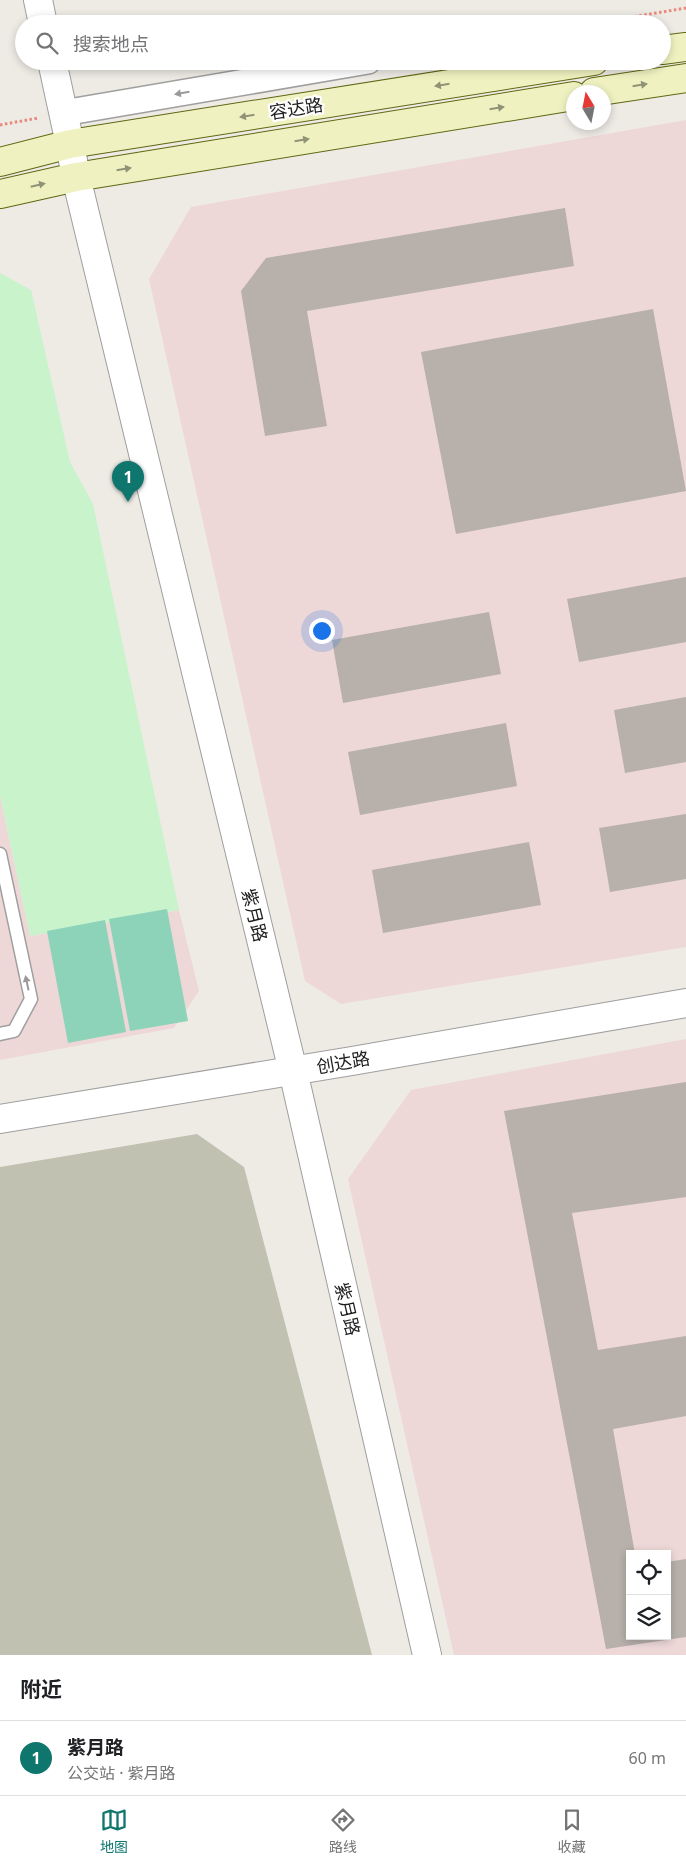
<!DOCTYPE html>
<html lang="zh">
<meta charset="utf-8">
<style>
body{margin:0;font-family:"Noto Sans","Noto Sans SC",sans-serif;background:#f2f2f2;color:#202124}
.controls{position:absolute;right:15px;bottom:15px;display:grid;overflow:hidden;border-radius:0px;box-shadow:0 2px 8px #0003}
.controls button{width:45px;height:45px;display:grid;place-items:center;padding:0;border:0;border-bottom:1px solid #e0e0e0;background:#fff;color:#202124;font:25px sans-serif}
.compass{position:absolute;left:566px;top:85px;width:45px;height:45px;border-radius:50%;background:#fff;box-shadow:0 2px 8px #0003;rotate:350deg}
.you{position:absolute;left:321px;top:630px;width:18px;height:18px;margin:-12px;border:4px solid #fff;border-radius:50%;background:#1a73e8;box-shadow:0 0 0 8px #1a73e833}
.badge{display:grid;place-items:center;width:32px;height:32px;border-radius:50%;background:#0f766e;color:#fff;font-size:16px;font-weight:700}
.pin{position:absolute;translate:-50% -41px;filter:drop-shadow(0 1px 2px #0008)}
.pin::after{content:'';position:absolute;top:26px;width:18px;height:15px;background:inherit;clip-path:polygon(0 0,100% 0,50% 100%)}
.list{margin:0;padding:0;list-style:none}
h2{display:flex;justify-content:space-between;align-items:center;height:65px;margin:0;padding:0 20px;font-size:21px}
h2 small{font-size:16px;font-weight:400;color:#757577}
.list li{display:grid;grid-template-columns:32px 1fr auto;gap:15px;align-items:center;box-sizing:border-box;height:75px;padding:0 20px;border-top:1px solid #e0e0e0}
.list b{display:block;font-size:19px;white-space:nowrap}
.list p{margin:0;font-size:16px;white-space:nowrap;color:#757577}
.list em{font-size:16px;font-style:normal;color:#757577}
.icon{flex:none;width:28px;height:28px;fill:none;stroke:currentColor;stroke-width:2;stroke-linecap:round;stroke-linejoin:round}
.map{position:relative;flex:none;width:686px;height:1655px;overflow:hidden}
.search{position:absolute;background:#fff;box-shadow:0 2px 8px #0003;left:15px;right:15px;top:15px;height:55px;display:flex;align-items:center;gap:12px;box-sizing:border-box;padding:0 18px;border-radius:28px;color:#757577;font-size:19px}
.sheet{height:140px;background:#fff}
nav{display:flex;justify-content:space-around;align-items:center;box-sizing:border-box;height:70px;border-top:1px solid #e0e0e0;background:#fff;font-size:14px;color:#757577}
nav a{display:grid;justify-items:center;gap:2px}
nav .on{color:#0f766e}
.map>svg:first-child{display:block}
.commercial{fill:#edd8d7;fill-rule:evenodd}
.construction{fill:#c1c1b2}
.park{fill:#c8f3cb}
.pitch{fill:#8dd3b9}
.building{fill:#b7b0ab}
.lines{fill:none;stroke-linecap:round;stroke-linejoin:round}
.service-casing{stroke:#9f9f9f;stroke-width:15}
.minor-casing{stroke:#9f9f9f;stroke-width:28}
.tertiary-casing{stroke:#9f9f9f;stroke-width:30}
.secondary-casing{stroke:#5e6812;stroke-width:30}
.path{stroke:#e9887b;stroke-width:3;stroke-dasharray:2.5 2.5;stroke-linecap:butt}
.service{stroke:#fff;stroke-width:12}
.minor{stroke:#fff;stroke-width:25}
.tertiary{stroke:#fff;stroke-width:28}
.secondary{stroke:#eff2c0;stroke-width:28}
.oneway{fill:#919377}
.oneway2{fill:#9a9a9a}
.labels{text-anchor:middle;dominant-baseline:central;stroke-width:4.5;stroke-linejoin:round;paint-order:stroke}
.street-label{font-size:18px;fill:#1e1e1e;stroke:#fff}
</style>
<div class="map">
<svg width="686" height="1655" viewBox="0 0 686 1655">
<rect width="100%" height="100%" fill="#eeebe5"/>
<g class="commercial">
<polygon points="686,120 686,947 341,1004 305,981 149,279 191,207"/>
<polygon points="0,796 30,936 179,910 199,991 174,1028 0,1060"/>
<path d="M686,1039v616h-232l-106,-476 63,-89zM630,1554h37v82h-37z"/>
</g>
<polygon class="construction" points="197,1134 244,1167 372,1655 0,1655 0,1167"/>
<polygon class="park" points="0,273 31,290 70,462 93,504 179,910 30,936 0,795"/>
<g class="pitch">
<polygon points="167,909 188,1021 130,1031 109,919"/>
<polygon points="105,920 126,1032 68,1043 47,931"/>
</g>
<g class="building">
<polygon points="565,208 574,266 307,311 327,426 265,436 241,291 266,258"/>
<polygon points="653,309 686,491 456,534 421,352"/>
<polygon points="686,577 686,642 579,662 567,599"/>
<polygon points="489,612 501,674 343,703 332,640"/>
<polygon points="686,697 686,762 625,773 614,710"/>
<polygon points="506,723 517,786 360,815 348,752"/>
<polygon points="686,814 686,879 610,892 599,828"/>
<polygon points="529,842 541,905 383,933 372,870"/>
<polygon points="686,1082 686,1197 572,1213 598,1350 686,1336 686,1416 613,1429 635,1554 630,1554 630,1636 667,1636 667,1562 686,1559 686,1637 606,1649 504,1111"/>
</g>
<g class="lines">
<g class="service-casing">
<polyline id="service" points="0,854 31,999 14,1031 0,1034"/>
</g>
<g class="minor-casing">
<polyline id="minor" points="63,113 368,61"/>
</g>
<g class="tertiary-casing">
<g id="tertiary">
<polyline points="38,0 43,24"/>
<polyline points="52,61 70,144 76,177 293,1071 427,1655"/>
<polyline points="0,1119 352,1061 686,1003"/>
</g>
</g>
<g class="secondary-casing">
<g id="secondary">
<polyline points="662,50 686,47"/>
<polyline points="460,61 492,77"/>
<polyline points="594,92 686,78"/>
<polyline points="0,162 70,144 594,61"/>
<polyline points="0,194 76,177 574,96"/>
</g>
</g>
<g class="path">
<polyline points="590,24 686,8"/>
<polyline points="0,125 38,118"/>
</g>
<use href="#service" class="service"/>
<use href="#minor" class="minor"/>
<use href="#tertiary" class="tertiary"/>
<use href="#secondary" class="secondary"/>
</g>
<defs><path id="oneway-solid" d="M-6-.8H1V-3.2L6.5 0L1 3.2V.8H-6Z" transform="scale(1.25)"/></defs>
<g class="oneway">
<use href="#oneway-solid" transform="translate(442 85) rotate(171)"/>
<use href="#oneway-solid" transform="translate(640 85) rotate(-9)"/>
<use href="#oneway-solid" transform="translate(497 108) rotate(-9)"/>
<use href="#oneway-solid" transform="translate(247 116) rotate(171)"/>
<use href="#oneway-solid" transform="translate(302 140) rotate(-9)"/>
<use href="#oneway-solid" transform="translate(124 169) rotate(-9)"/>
<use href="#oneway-solid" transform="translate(38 185) rotate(-13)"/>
</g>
<g class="oneway2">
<use href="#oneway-solid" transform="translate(182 93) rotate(170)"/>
<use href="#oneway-solid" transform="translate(27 983) rotate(-102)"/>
</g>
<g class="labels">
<g class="street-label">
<text transform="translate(296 108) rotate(-9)">容达路</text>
<text transform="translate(255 915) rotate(76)">紫月路</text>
<text transform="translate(343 1062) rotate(-10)">创达路</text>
<text transform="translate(348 1309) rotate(77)">紫月路</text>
</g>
</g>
</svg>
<div class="controls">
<button><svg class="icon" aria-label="locate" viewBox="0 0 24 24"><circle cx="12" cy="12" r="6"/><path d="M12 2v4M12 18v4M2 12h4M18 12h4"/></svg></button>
<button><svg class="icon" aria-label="layers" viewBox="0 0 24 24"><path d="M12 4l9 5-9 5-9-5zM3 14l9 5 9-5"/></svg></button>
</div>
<svg class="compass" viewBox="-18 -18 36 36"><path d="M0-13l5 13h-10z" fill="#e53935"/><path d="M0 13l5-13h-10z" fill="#757577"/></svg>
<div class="you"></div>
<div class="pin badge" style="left:128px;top:502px">1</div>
<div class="search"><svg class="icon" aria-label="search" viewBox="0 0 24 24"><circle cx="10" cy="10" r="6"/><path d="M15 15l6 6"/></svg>搜索地点</div>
</div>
<section class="sheet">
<h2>附近<small></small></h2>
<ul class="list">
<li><span class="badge">1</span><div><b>紫月路</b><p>公交站 · 紫月路</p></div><em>60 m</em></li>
</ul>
</section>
<nav>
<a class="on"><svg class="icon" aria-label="map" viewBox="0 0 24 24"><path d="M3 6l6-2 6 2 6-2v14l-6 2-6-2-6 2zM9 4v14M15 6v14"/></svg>地图</a>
<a><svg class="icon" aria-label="directions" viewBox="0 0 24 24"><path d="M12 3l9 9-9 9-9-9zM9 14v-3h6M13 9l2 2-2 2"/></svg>路线</a>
<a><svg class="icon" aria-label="saved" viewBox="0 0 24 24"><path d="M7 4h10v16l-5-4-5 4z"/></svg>收藏</a>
</nav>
